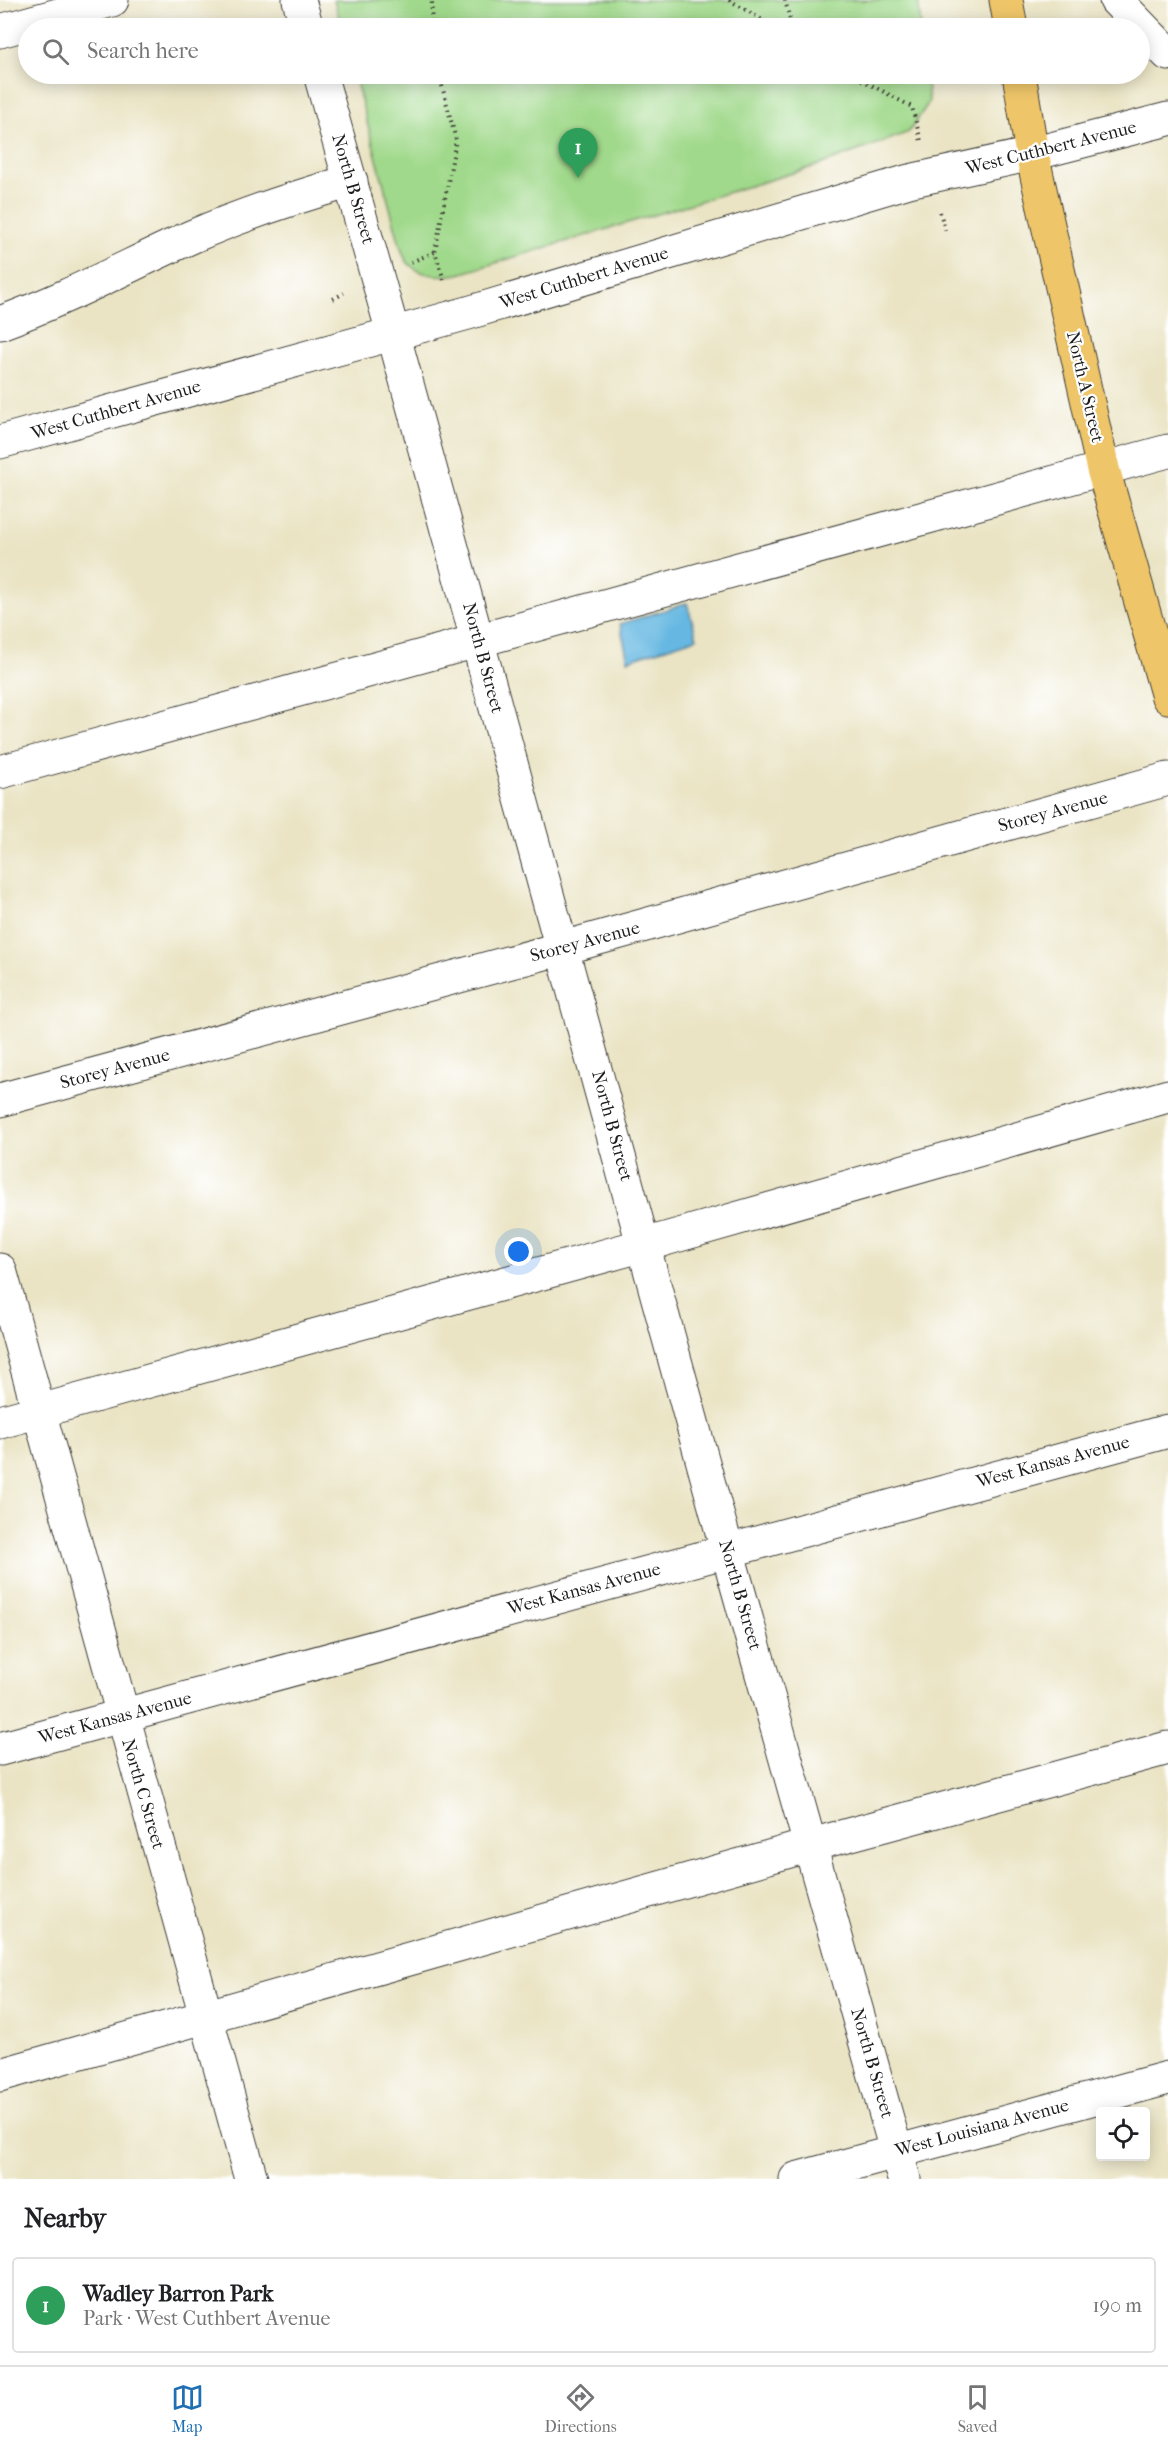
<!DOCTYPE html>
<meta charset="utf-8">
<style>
body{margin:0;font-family:"IM FELL French Canon",serif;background:#f6f6f6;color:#202124}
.controls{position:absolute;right:18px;bottom:18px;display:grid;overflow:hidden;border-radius:6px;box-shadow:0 3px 15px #0003}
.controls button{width:54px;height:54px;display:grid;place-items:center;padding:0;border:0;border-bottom:2px solid #e0e0e0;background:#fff;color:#202124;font:30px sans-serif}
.you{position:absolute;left:519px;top:1252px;width:21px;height:21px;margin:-15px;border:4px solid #fff;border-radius:50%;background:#1a73e8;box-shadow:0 0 0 9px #1a73e833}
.badge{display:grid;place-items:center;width:39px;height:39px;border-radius:50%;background:#1f6fb2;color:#fff;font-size:20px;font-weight:700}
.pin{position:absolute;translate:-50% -50px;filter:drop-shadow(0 2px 3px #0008)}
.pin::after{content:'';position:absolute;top:32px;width:21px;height:18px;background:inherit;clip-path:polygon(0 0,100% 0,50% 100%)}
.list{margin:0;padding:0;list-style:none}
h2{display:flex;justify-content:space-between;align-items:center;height:78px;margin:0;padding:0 24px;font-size:26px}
h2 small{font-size:20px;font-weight:400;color:#757577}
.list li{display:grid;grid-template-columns:39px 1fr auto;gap:18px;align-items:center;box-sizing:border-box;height:96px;margin:0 12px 12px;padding:0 12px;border:2px solid #e0e0e0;border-radius:6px}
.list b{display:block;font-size:22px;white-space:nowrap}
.list p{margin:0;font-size:20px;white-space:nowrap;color:#757577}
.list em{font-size:20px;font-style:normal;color:#757577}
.icon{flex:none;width:33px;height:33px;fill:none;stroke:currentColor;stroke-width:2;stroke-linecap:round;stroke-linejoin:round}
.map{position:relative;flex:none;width:1168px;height:2179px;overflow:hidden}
.search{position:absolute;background:#fff;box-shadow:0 3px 15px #0003;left:18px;right:18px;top:18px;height:66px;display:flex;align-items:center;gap:15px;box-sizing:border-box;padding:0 21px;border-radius:33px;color:#757577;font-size:22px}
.sheet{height:186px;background:#fff}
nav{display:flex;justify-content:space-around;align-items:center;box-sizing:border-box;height:84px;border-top:2px solid #e0e0e0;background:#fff;font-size:16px;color:#757577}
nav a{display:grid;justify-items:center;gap:3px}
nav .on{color:#1f6fb2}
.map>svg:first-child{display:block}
.green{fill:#a0d98b;stroke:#5e7a54;stroke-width:1.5}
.water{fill:#66b8e2;stroke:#416a7f;stroke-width:1.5}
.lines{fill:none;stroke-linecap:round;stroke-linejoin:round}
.minor-casing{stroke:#3b3a35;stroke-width:35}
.major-casing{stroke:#3b3a35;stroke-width:35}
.path{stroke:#3b3a35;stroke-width:4;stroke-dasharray:1.5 4.5;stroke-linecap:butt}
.minor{stroke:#fff;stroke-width:33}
.major{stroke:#eec569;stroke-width:33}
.labels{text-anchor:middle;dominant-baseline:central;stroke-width:4.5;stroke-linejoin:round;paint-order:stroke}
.street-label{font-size:18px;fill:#1c1c1c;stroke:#fff}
</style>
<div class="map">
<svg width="1168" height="2179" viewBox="0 0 1168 2179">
<rect width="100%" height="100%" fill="#fff"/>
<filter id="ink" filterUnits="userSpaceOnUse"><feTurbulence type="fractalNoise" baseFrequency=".0167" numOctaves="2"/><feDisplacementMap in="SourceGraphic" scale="12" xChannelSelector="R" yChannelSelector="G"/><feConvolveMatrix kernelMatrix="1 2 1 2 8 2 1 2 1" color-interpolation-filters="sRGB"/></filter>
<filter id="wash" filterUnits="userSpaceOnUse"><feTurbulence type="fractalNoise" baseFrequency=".008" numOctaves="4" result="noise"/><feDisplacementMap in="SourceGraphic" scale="24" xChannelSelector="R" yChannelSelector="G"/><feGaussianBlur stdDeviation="1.35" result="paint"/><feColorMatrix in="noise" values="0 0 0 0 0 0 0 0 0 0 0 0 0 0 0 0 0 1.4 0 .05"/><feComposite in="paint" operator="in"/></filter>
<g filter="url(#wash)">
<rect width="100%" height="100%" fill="#eae4c4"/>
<g class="green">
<polygon points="334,0 918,0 921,28 342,28"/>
<path d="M354,74h572l3,28 -20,30 -24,9 -66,24 -360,109c-16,3 -38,3 -51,-11 -4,-4 -6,-13 -8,-18z"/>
</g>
<polygon class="water" points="687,603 697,638 628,660 620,624"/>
</g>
<g filter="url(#ink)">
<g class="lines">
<g class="minor-casing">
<g id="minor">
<polyline points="299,0 307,28"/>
<polyline points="1116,0 1168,54"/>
<polyline points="0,31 112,0"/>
<polyline points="320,74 393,333 727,1550 904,2179"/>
<path d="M0,323c66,-24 127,-57 191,-86 52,-23 105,-40 160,-56"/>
<polyline points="0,442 468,313 909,181 1032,154 1168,119"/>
<polyline points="0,772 1168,451"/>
<polyline points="0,1100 563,948 1168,779"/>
<polyline points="0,1270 251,2179"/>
<polyline points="0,1422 644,1245 1168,1096"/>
<polyline points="0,1749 1168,1431"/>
<polyline points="0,2075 811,1845 1168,1748"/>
<polyline points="796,2179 1168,2078"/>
</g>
</g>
<g class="major-casing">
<g id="major">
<polyline points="1006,0 1011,28"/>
<polyline points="1019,74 1032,154 1103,469 1168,697"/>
</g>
</g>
<g class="path">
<polyline points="729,0 776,28"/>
<polyline points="785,0 792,28"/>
<polyline points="431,28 432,0"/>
<polyline points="439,74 456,140 435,252 445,283"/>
<polyline points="851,74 912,107 921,141"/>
<polyline points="940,212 946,233"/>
<polyline points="411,262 435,252"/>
<polyline points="333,299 344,293"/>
</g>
<use href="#minor" class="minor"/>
<use href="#major" class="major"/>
</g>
</g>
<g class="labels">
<g class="street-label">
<text transform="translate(1051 148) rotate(-14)">West Cuthbert Avenue</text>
<text transform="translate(353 189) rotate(74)">North B Street</text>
<text transform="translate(584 278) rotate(-17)">West Cuthbert Avenue</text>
<text transform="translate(1085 387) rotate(77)">North A Street</text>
<text transform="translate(116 410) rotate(-16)">West Cuthbert Avenue</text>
<text transform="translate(483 658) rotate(75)">North B Street</text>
<text transform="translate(1053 812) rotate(-15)">Storey Avenue</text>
<text transform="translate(585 942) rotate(-15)">Storey Avenue</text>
<text transform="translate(115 1069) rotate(-15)">Storey Avenue</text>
<text transform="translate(612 1126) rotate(75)">North B Street</text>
<text transform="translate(1053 1462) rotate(-15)">West Kansas Avenue</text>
<text transform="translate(584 1589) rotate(-15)">West Kansas Avenue</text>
<text transform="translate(740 1595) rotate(74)">North B Street</text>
<text transform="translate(115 1718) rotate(-15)">West Kansas Avenue</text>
<text transform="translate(143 1794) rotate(74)">North C Street</text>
<text transform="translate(872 2063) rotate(74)">North B Street</text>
<text transform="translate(982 2128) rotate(-15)">West Louisiana Avenue</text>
</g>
</g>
</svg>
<div class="controls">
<button><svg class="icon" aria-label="locate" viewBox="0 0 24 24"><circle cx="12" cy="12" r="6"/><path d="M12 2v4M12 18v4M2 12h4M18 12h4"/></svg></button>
</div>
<div class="you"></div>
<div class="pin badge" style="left:578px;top:178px;background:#2e9e5b">1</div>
<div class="search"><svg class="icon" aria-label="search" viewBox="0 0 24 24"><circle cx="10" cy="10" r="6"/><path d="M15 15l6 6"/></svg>Search here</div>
</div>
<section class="sheet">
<h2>Nearby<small></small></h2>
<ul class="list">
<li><span class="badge" style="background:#2e9e5b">1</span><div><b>Wadley Barron Park</b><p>Park · West Cuthbert Avenue</p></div><em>190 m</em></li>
</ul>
</section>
<nav>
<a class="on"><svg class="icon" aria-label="map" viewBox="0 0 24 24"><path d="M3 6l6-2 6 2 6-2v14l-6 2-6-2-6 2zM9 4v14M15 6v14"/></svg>Map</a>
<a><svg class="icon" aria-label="directions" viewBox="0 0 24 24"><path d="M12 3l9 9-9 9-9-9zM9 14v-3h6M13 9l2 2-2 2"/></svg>Directions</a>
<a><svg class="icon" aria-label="saved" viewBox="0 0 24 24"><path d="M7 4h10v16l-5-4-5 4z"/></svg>Saved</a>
</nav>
